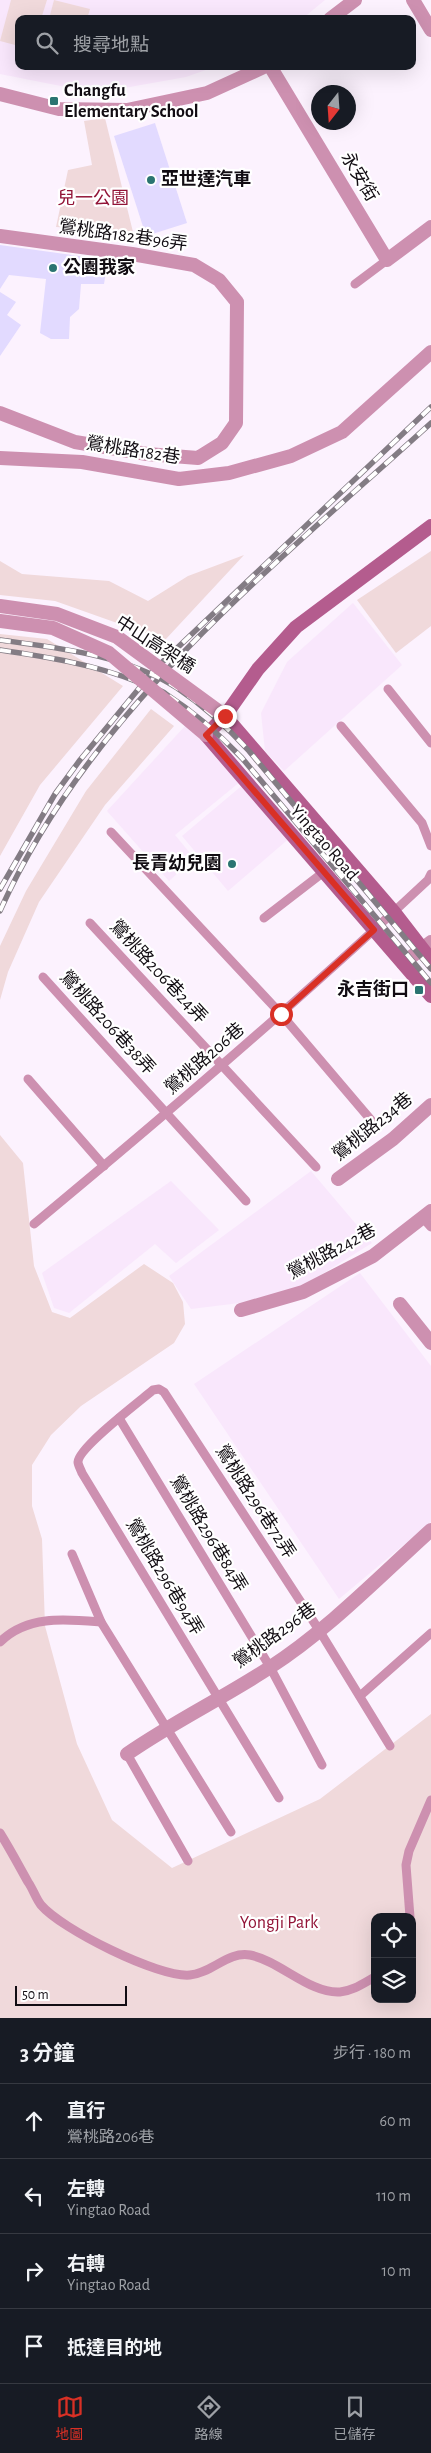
<!DOCTYPE html>
<html lang="zh-TW">
<meta charset="utf-8">
<style>
body{margin:0;font-family:"Alegreya Sans","Noto Sans TC",sans-serif;background:#242831;color:#f1f3f6}
.controls{position:absolute;right:15px;bottom:15px;display:grid;overflow:hidden;border-radius:10px;box-shadow:0 5px 20px #0002}
.controls button{width:45px;height:45px;display:grid;place-items:center;padding:0;border:0;border-bottom:1px solid #363941;background:#171b24;color:#f1f3f6;font:25px sans-serif}
.compass{position:absolute;left:311px;top:85px;width:45px;height:45px;border-radius:50%;background:#171b24;box-shadow:0 5px 20px #0002;rotate:197deg}
.scale{position:absolute;left:15px;bottom:12px;width:112px;box-sizing:border-box;padding-left:5px;border:2px solid #120d13;border-top:0;font-size:14px;line-height:18px;white-space:nowrap;color:#120d13;-webkit-text-stroke:4px #fff;paint-order:stroke}
.stop{position:absolute;width:15px;height:15px;margin:-11px;border:4px solid #d93025;border-radius:50%;background:#fff}
.stop.end{background:#d93025;border-color:#fff;box-shadow:0 1px 5px #0008}
.list{margin:0;padding:0;list-style:none}
h2{display:flex;justify-content:space-between;align-items:center;height:65px;margin:0;padding:0 20px;font-size:21px}
h2 small{font-size:16px;font-weight:400;color:#9ea1a6}
.list li{display:grid;grid-template-columns:32px 1fr auto;gap:15px;align-items:center;box-sizing:border-box;height:75px;padding:0 20px;border-top:1px solid #363941}
.list b{display:block;font-size:19px;white-space:nowrap}
.list p{margin:0;font-size:16px;white-space:nowrap;color:#9ea1a6}
.list em{font-size:16px;font-style:normal;color:#9ea1a6}
.icon{flex:none;width:28px;height:28px;fill:none;stroke:currentColor;stroke-width:2;stroke-linecap:round;stroke-linejoin:round}
.map{position:relative;flex:none;width:431px;height:2018px;overflow:hidden}
.search{position:absolute;background:#171b24;box-shadow:0 5px 20px #0002;left:15px;right:15px;top:15px;height:55px;display:flex;align-items:center;gap:12px;box-sizing:border-box;padding:0 18px;border-radius:10px;color:#9ea1a6;font-size:19px}
.sheet{height:365px;background:#171b24}
nav{display:flex;justify-content:space-around;align-items:center;box-sizing:border-box;height:70px;border-top:1px solid #363941;background:#171b24;font-size:14px;color:#9ea1a6}
nav a{display:grid;justify-items:center;gap:2px}
nav .on{color:#d93025}
.map>svg:first-child{display:block}
.built{fill:#f9e7fc}
.green{fill:#f0d9db;fill-rule:evenodd}
.building{fill:#e2daff}
.lines{fill:none;stroke-linecap:round;stroke-linejoin:round}
.service{stroke:#cd90b0;stroke-width:9}
.minor{stroke:#cd90b0;stroke-width:14}
.secondary{stroke:#b45c8e;stroke-width:14}
.rail-casing{stroke:#837c84;stroke-width:5.5}
.rail{stroke:#fff;stroke-width:4;stroke-dasharray:11;stroke-linecap:butt}
.tertiary-bridge{stroke:#cd90b0;stroke-width:14}
.route{stroke:#d93025;stroke-width:6}
.poi-dot{fill:#2a7471;stroke:#fff;stroke-width:2}
.labels{text-anchor:middle;dominant-baseline:central;stroke-width:4.5;stroke-linejoin:round;paint-order:stroke}
.poi-label{font-size:18px;font-weight:bold;fill:#120d13;stroke:#fff;text-anchor:start}
.street-label{font-size:18px;fill:#120d13;stroke:#fff}
.park-label{font-size:18px;fill:#921437;stroke:#fff}
</style>
<div class="map">
<svg width="431" height="2018" viewBox="0 0 431 2018">
<rect width="100%" height="100%" fill="#fcf2fe"/>
<g class="built">
<polygon points="0,0 325,0 302,19 19,19 19,66 217,66 186,77 96,93 0,74"/>
<polygon points="353,603 402,665 284,771 265,751 261,713 287,662"/>
<polygon points="186,725 241,781 175,835 194,858 169,881 107,811"/>
<polygon points="245,783 292,836 228,891 182,836"/>
<polygon points="311,1171 372,1243 300,1288 240,1303 191,1309 169,1276"/>
<polygon points="171,1181 219,1230 176,1263 155,1244 69,1313 54,1308 42,1273"/>
<polygon points="360,1273 431,1366 431,1522 339,1599 194,1384"/>
</g>
<g class="green">
<polygon points="11,0 47,0 41,19 19,19 19,46 0,41"/>
<polygon points="54,0 90,9 87,19 49,19"/>
<polygon points="105,118 133,232 56,227 68,170 92,165 84,121"/>
<polygon points="431,551 431,626 396,653 357,600"/>
<polygon points="244,555 165,640 55,601 0,595 0,561 22,574 109,581 148,601 188,576"/>
<polygon points="0,634 47,639 123,686 40,785 0,856"/>
<polygon points="151,709 174,726 105,805 39,902 8,972 0,1000 0,946 26,891 86,791"/>
<path d="M0,1135l23,28 11,103 18,46 18,6 74,-54 29,19 10,19 2,22 -11,19 -93,63 -30,29 -19,30v41l10,33 3,87 32,118 35,76 60,48 148,-69 111,-85v304h-431zM375,1917h37v82h-37z"/>
</g>
<g class="building">
<polygon points="155,123 187,223 146,236 114,136"/>
<polygon points="0,245 108,260 104,284 81,284 79,309 70,317 69,339 51,339 40,333 46,279 9,275 0,289"/>
<polygon points="0,292 16,302 7,315 21,325 0,356"/>
</g>
<g class="lines">
<g class="service">
<polyline points="355,284 387,260"/>
<polyline points="388,689 431,743"/>
<polyline points="341,726 422,823 431,846"/>
<polyline points="111,832 281,1014 371,1120"/>
<polyline points="264,918 325,871"/>
<polyline points="90,923 316,1167"/>
<polyline points="43,977 246,1201"/>
<polyline points="28,1079 104,1166"/>
<polyline points="423,1218 431,1227"/>
<path d="M34,1224c134,-111 267,-225 394,-344l3,-6"/>
<polyline points="119,1418 270,1667 322,1765"/>
<polyline points="72,1554 101,1622 231,1832"/>
<path d="M0,1642c27,-27 65,-23 101,-20"/>
<polyline points="360,1696 431,1633"/>
<polyline points="127,1754 188,1861"/>
<path d="M279,1798l-197,-325c-1,-3 -4,-8 -4,-11 0,-14 62,-61 75,-72l6,-1 5,3 155,238 71,116"/>
<path d="M0,1833c10,16 19,33 28,49 5,7 8,17 13,23 20,24 118,73 149,70 22,-2 38,-24 60,-20 30,6 60,39 90,37 13,-1 24,-9 35,-15"/>
<polyline points="410,1917 406,1865 409,1851 431,1800"/>
</g>
<g class="minor">
<polyline points="413,0 431,30"/>
<polyline points="330,19 355,0"/>
<polyline points="270,66 387,260 431,227"/>
<polyline points="0,94 59,109 127,110 207,93 266,66"/>
<polyline points="0,236 132,254 194,265 219,280 237,302 236,423 222,443 198,458 147,454 75,442 0,413"/>
<polyline points="0,458 82,462 179,479 229,473 291,456 342,432 431,352"/>
<polyline points="403,963 431,942"/>
<polyline points="338,1179 393,1139 431,1105"/>
<polyline points="400,1304 431,1343"/>
<polyline points="241,1310 303,1292 373,1256 431,1211"/>
<path d="M127,1754c46,-32 96,-56 142,-86 59,-38 110,-91 162,-138"/>
</g>
<g class="secondary">
<polyline points="431,526 296,627 258,669 225,716 206,735 431,996"/>
<polyline points="225,716 394,912 431,960"/>
</g>
<g class="rail-casing">
<g id="rail">
<path d="M0,640c59,8 126,15 177,48 27,18 50,39 72,63l182,218"/>
<path d="M0,650c47,7 93,14 138,32 9,4 20,6 28,12 28,18 53,40 76,64l189,225"/>
<polyline points="0,889 55,794 80,760 155,669 431,407"/>
<path d="M0,911c89,-200 273,-344 431,-488"/>
</g>
</g>
<use href="#rail" class="rail"/>
<g class="tertiary-bridge">
<polyline points="0,606 57,614 117,637 225,716"/>
<polyline points="0,621 53,628 109,653 206,735"/>
</g>
</g>
<g class="lines">
<polyline class="route" points="225,716 206,735 374,930 281,1014"/>
</g>
<g class="poi-dot">
<rect x="49" y="96" width="10" height="10" rx="2.5"/>
<circle cx="151" cy="180" r="5"/>
<circle cx="53" cy="268" r="5"/>
<circle cx="232" cy="864" r="5"/>
<rect x="414" y="985" width="10" height="10" rx="2.5"/>
</g>
<g class="labels">
<g class="poi-label">
<text x="64" y="91">Changfu<tspan x="64" dy="21">Elementary School</tspan></text>
<text x="161" y="180">亞世達汽車</text>
<text x="63" y="268">公園我家</text>
<text x="222" y="864" text-anchor="end">長青幼兒園</text>
<text x="409" y="990" text-anchor="end">永吉街口</text>
</g>
<g class="street-label">
<text transform="translate(359 177) rotate(59)">永安街</text>
<text transform="translate(123 236) rotate(8)">鶯桃路182巷96弄</text>
<text transform="translate(133 451) rotate(9)">鶯桃路182巷</text>
<text transform="translate(155 645) rotate(33)">中山高架橋</text>
<text transform="translate(324 843) rotate(49)">Yingtao Road</text>
<text transform="translate(158 972) rotate(47)">鶯桃路206巷24弄</text>
<text transform="translate(107 1023) rotate(48)">鶯桃路206巷38弄</text>
<text transform="translate(205 1059) rotate(-41)">鶯桃路206巷</text>
<text transform="translate(373 1127) rotate(-39)">鶯桃路234巷</text>
<text transform="translate(332 1252) rotate(-28)">鶯桃路242巷</text>
<text transform="translate(255 1502) rotate(57)">鶯桃路296巷72弄</text>
<text transform="translate(208 1534) rotate(59)">鶯桃路296巷84弄</text>
<text transform="translate(164 1577) rotate(59)">鶯桃路296巷94弄</text>
<text transform="translate(275 1636) rotate(-36)">鶯桃路296巷</text>
</g>
<g class="park-label">
<text x="93" y="199">兒一公園</text>
<text x="279" y="1923">Yongji Park</text>
</g>
</g>
</svg>
<div class="controls">
<button><svg class="icon" aria-label="locate" viewBox="0 0 24 24"><circle cx="12" cy="12" r="6"/><path d="M12 2v4M12 18v4M2 12h4M18 12h4"/></svg></button>
<button><svg class="icon" aria-label="layers" viewBox="0 0 24 24"><path d="M12 4l9 5-9 5-9-5zM3 14l9 5 9-5"/></svg></button>
</div>
<svg class="compass" viewBox="-18 -18 36 36"><path d="M0-13l5 13h-10z" fill="#e53935"/><path d="M0 13l5-13h-10z" fill="#9ea1a6"/></svg>
<div class="scale">50 m</div>
<div class="stop" style="left:281px;top:1014px"></div>
<div class="stop end" style="left:225px;top:716px"></div>
<div class="search"><svg class="icon" aria-label="search" viewBox="0 0 24 24"><circle cx="10" cy="10" r="6"/><path d="M15 15l6 6"/></svg>搜尋地點</div>
</div>
<section class="sheet">
<h2>3 分鐘<small>步行 · 180 m</small></h2>
<ul class="list">
<li><svg class="icon" aria-label="ahead" viewBox="0 0 24 24"><path d="M12 20V5M6 11l6-6 6 6"/></svg><div><b>直行</b><p>鶯桃路206巷</p></div><em>60 m</em></li>
<li><svg class="icon" aria-label="left" viewBox="0 0 24 24"><path d="M17 20v-9H6M10 6l-5 5 5 5"/></svg><div><b>左轉</b><p>Yingtao Road</p></div><em>110 m</em></li>
<li><svg class="icon" aria-label="right" viewBox="0 0 24 24"><path d="M7 20v-9h11M14 6l5 5-5 5"/></svg><div><b>右轉</b><p>Yingtao Road</p></div><em>10 m</em></li>
<li><svg class="icon" aria-label="arrive" viewBox="0 0 24 24"><path d="M6 21V4h12l-3 4 3 4H6"/></svg><div><b>抵達目的地</b></div></li>
</ul>
</section>
<nav>
<a class="on"><svg class="icon" aria-label="map" viewBox="0 0 24 24"><path d="M3 6l6-2 6 2 6-2v14l-6 2-6-2-6 2zM9 4v14M15 6v14"/></svg>地圖</a>
<a><svg class="icon" aria-label="directions" viewBox="0 0 24 24"><path d="M12 3l9 9-9 9-9-9zM9 14v-3h6M13 9l2 2-2 2"/></svg>路線</a>
<a><svg class="icon" aria-label="saved" viewBox="0 0 24 24"><path d="M7 4h10v16l-5-4-5 4z"/></svg>已儲存</a>
</nav>
